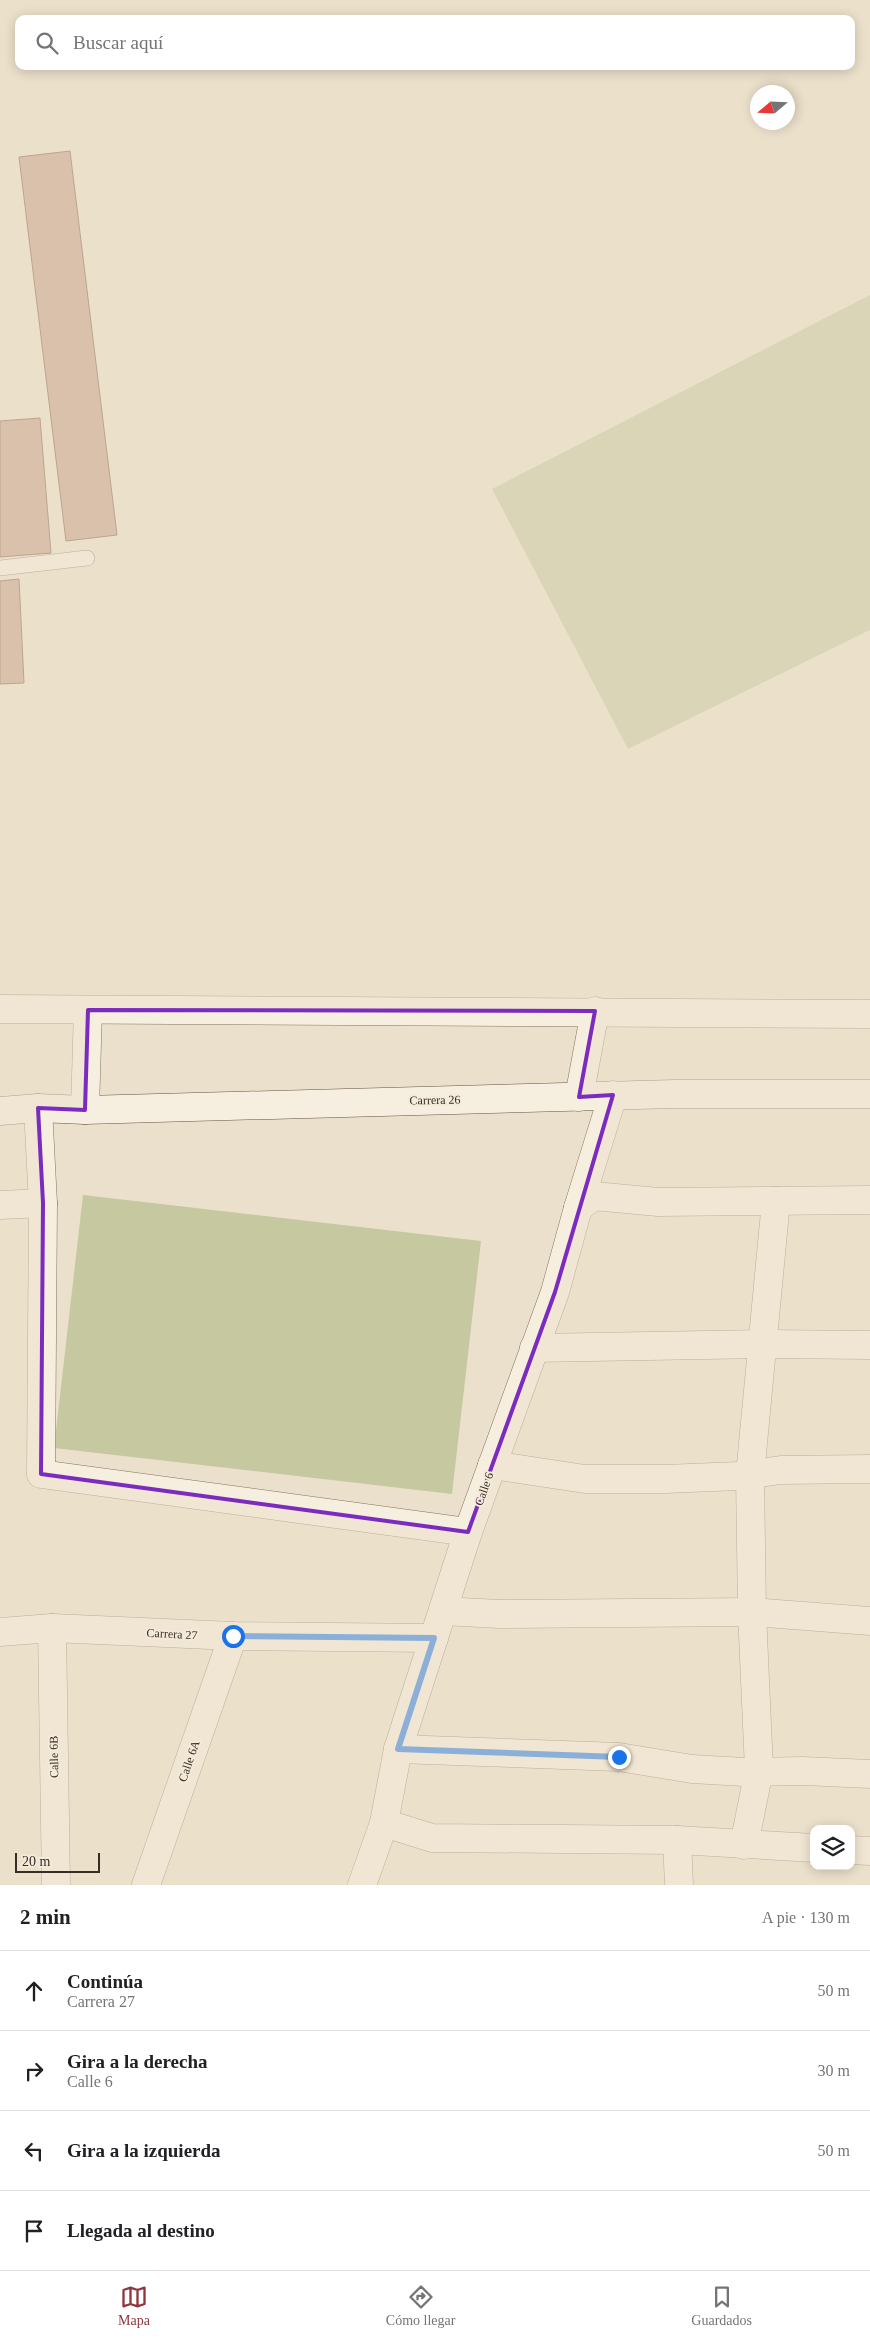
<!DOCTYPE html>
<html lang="es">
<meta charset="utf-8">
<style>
body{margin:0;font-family:"Times New Roman",serif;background:#f6f6f6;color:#202124}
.controls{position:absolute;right:15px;bottom:15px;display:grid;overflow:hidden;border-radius:10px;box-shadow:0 2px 12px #0003}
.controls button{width:45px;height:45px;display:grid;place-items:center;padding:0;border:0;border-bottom:1px solid #e0e0e0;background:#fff;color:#202124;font:25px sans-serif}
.compass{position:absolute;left:750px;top:85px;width:45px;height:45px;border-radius:50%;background:#fff;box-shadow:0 2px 12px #0003;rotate:251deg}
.scale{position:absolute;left:15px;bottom:12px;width:85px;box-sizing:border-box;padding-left:5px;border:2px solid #382c23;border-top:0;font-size:14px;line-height:18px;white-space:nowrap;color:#382c23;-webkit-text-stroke:4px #f3eada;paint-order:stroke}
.stop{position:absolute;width:15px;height:15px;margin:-11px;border:4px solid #1a73e8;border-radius:50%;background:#fff}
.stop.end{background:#1a73e8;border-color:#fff;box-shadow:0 1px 5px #0008}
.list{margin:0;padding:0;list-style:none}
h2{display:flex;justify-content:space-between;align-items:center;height:65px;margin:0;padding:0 20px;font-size:21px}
h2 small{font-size:16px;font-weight:400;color:#757577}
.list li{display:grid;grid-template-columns:32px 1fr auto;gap:15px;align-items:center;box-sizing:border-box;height:80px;padding:0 20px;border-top:1px solid #e0e0e0}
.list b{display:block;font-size:19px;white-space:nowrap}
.list p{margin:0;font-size:16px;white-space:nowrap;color:#757577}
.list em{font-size:16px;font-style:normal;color:#757577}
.icon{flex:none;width:28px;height:28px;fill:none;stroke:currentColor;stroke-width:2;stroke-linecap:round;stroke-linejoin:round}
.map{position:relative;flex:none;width:870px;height:1885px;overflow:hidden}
.search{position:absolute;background:#fff;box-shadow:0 2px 12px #0003;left:15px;right:15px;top:15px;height:55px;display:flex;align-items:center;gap:12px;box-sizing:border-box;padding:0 18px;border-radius:10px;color:#757577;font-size:19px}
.sheet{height:385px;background:#fff}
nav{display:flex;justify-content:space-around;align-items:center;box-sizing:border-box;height:70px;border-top:1px solid #e0e0e0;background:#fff;font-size:14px;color:#757577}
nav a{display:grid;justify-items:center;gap:2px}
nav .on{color:#8f373d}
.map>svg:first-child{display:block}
.green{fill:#c6c8a0}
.building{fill:#c59c86;stroke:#835d49}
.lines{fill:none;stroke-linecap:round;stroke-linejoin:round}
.lane-casing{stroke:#867361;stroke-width:16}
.street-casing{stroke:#867361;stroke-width:29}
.secondary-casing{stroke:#685444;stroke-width:29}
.lane{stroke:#f6eede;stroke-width:15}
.street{stroke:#f6eede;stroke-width:28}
.secondary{stroke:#f6eede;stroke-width:28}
.route{stroke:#1a73e8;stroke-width:6}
.marked{fill:none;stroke:#7b2cbf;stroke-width:4;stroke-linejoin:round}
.labels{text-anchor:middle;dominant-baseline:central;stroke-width:4;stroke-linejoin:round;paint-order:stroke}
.street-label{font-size:12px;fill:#382c23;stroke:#f3eada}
</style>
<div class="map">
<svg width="870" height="1885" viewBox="0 0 870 1885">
<rect width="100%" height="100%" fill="#ebe0cb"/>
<g class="green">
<polygon points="870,295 870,630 628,749 492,489"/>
<polygon points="83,1195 481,1241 452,1494 54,1448"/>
</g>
<g class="building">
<polygon points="70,151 117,535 66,541 19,157"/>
<polygon points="40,418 51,553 0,557 0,421"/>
<polygon points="19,579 24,683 0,684 0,581"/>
</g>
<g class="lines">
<g class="lane-casing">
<polyline id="lane" points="0,568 87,558"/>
</g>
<g class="street-casing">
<g id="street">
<polyline points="0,1009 870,1014"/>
<polyline points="579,1097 595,1011"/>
<polyline points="38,1108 43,1203 41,1474 468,1532"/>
<polyline points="85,1110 88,1010"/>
<polyline points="0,1205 43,1203"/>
<polyline points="578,1208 594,1196 658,1202 870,1200"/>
<polyline points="534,1348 763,1344 870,1345"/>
<polyline points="492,1465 585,1479 665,1479 739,1476 781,1470 870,1469"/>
<polyline points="443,1611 499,1614 752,1612 870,1621"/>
<polyline points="52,1628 56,1885"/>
<polyline points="0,1632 52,1628 233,1636 434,1638"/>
<polyline points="398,1749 619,1757 692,1769 744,1772 803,1771 870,1774"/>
<polyline points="384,1823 432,1838 677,1840 814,1848"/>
<polyline points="677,1840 679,1885"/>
<polyline points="744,1845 759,1770 752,1612 750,1475 776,1201"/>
<polyline points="851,1850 870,1851"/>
<polyline points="146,1885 233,1636"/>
<polyline points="362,1885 384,1823 398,1749 468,1532 555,1292 578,1208 613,1095"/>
</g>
</g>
<g class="secondary-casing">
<polyline id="secondary" points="0,1111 38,1108 85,1110 675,1094 870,1094"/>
</g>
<use href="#lane" class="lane"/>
<use href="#street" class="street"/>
<use href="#secondary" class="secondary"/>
</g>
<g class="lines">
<polyline class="route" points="233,1636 434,1638 398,1749 619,1757"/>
</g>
<path d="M0 0H870V1885H0ZM88,1010l507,1 -16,86 34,-2 -58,197 -87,240 -427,-58 2,-271 -5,-95 47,2z" fill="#ebe0cb" fill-opacity=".55" fill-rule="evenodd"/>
<path class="marked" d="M88,1010l507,1 -16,86 34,-2 -58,197 -87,240 -427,-58 2,-271 -5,-95 47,2z"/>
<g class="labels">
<g class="street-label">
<text transform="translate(435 1100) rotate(-1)">Carrera 26</text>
<text transform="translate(484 1489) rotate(-70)">Calle 6</text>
<text transform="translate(172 1634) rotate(3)">Carrera 27</text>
<text transform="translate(54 1757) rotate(-91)">Calle 6B</text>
<text transform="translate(189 1761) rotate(-71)">Calle 6A</text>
</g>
</g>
</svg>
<div class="controls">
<button><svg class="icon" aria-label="layers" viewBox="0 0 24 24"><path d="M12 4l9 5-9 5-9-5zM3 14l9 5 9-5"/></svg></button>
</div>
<svg class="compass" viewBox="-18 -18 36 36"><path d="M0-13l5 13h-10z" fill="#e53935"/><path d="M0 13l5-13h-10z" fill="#757577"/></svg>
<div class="scale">20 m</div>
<div class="stop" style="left:233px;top:1636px"></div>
<div class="stop end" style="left:619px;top:1757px"></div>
<div class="search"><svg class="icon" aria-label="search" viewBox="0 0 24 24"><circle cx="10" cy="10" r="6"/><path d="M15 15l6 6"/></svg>Buscar aquí</div>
</div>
<section class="sheet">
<h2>2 min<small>A pie · 130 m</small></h2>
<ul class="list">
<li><svg class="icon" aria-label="ahead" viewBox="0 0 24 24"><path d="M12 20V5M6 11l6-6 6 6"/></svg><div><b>Continúa</b><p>Carrera 27</p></div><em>50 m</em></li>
<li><svg class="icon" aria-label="right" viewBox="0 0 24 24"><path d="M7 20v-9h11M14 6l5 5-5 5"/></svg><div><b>Gira a la derecha</b><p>Calle 6</p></div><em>30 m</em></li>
<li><svg class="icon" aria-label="left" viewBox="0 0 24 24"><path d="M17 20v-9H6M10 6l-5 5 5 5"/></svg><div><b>Gira a la izquierda</b></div><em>50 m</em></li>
<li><svg class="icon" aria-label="arrive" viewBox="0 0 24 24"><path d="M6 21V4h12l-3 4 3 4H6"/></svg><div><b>Llegada al destino</b></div></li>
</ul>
</section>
<nav>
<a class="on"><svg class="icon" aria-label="map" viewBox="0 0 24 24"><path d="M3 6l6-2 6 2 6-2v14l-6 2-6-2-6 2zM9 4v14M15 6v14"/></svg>Mapa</a>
<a><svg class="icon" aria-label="directions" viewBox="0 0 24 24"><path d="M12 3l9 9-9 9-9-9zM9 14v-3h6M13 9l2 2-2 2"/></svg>Cómo llegar</a>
<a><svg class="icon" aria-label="saved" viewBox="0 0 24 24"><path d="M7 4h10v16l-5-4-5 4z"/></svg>Guardados</a>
</nav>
